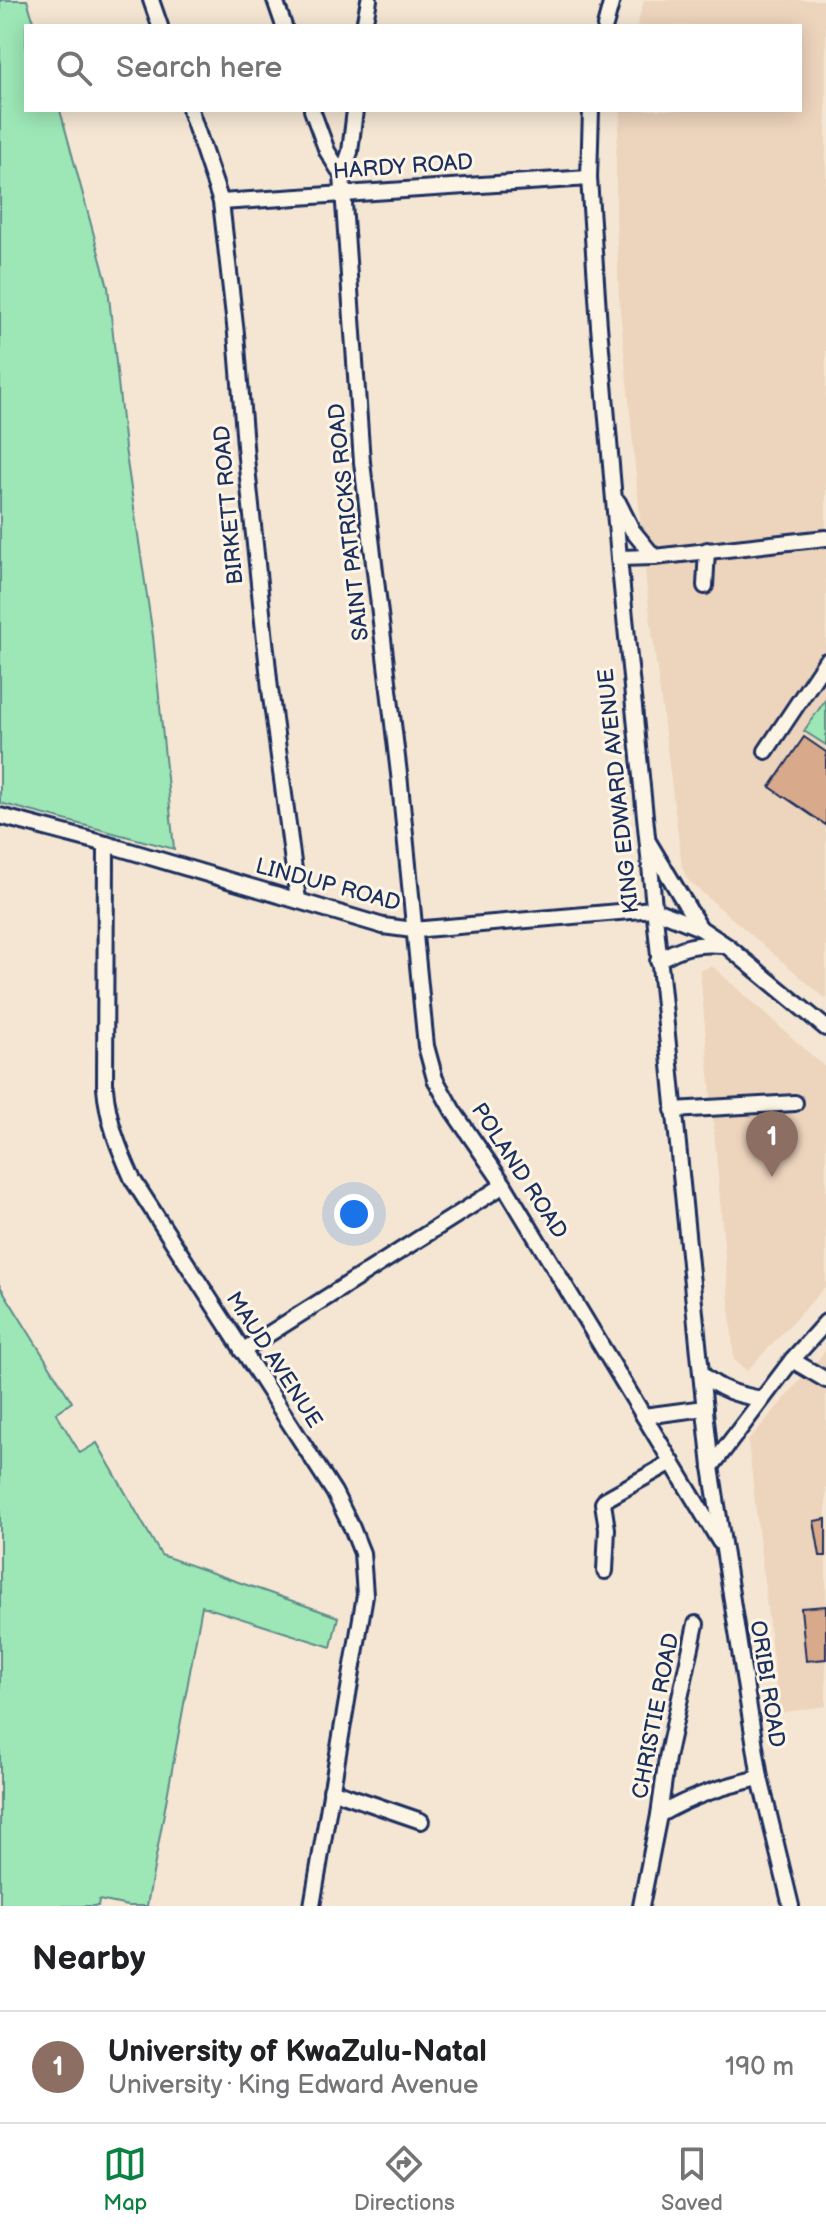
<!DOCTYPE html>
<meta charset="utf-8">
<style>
body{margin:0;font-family:"Balsamiq Sans",sans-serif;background:#f6f6f6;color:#202124}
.you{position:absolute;left:354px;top:1214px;width:28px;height:28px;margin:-20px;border:6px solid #fff;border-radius:50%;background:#1a73e8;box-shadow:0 0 0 12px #1a73e833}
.badge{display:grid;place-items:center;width:52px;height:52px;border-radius:50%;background:#0b8043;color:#fff;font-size:26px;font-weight:700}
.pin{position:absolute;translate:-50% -66px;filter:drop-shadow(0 2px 4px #0008)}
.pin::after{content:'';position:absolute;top:42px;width:28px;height:24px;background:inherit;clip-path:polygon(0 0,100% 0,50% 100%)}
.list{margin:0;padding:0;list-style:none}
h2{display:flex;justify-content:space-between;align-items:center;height:104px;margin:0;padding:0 32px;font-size:34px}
h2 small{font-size:26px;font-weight:400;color:#757577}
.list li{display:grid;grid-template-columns:52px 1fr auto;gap:24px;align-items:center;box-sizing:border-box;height:112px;padding:0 32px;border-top:2px solid #e0e0e0}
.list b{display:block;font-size:30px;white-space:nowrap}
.list p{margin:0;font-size:26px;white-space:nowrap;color:#757577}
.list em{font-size:26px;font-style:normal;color:#757577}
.icon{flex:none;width:44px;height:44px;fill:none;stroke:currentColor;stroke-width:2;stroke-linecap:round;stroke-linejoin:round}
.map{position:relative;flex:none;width:826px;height:1906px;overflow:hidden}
.search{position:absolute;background:#fff;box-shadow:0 4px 20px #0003;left:24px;right:24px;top:24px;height:88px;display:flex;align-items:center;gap:20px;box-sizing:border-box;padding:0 28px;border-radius:0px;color:#757577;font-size:30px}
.sheet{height:216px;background:#fff}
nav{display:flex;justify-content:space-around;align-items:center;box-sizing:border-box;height:112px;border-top:2px solid #e0e0e0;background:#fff;font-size:22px;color:#757577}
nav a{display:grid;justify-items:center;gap:4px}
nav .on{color:#0b8043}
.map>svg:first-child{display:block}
.built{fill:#edd4bd}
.green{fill:#9de7b6;stroke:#5c8b8a;stroke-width:2}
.building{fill:#d9a98b;stroke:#1b2f5e;stroke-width:2}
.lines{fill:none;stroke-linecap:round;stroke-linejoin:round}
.minor-casing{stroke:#1b2f5e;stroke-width:20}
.minor{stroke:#fcf5e5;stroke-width:14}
.labels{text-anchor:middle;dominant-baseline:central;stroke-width:6;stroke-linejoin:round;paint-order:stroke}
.street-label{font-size:22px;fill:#1b2f5e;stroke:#fcf5e5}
</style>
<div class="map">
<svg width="826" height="1906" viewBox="0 0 826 1906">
<rect width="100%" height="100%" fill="#f5e6d3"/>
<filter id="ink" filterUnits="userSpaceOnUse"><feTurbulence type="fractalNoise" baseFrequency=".0125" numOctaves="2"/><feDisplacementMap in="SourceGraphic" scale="16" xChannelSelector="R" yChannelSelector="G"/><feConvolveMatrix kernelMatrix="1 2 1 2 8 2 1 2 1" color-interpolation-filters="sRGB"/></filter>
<g filter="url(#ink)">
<g class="built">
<polygon points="644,0 826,0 826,999 706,896 687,879 682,867 647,591 619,298 616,218 616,152 621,110 800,110 800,26 637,26"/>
<polygon points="712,966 826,1068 826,1286 747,1371 734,1360 700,970"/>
<polygon points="826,1350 826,1706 779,1713 748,1441"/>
</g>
<g class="green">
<polygon points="0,0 27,0 35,26 26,26 26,110 60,110 108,287 125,448 153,636 174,849 0,803"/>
<polygon points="826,699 826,745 804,731"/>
<polygon points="0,1286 72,1402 56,1413 80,1453 97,1443 161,1555 338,1617 331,1647 202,1606 147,1906 128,1906 99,1900 98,1906 0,1906"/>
</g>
<g class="building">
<polygon points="804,737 826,752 826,825 770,787"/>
<polygon points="826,1519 826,1556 820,1556 814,1521"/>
<polygon points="826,1606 826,1659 806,1661 801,1608"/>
</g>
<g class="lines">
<g class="minor-casing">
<g id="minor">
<polyline points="151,0 160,26"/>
<polyline points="275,0 284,26"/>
<polyline points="364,26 369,0"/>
<polyline points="605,26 612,0"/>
<polyline points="190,110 221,202 236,334 246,458 270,689 298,900"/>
<polyline points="312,110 327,151 342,175"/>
<polyline points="355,110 350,152 342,175 362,462 399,774 426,1046 435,1079 453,1111 504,1185 720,1542"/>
<polyline points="591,110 589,178 599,326 619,558 701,1373 711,1467 760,1778 791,1906"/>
<polyline points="221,202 589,178"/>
<polyline points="618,502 632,530 654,557"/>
<polyline points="619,558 654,557 826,538"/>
<polyline points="705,586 707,550"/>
<polyline points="766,751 826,661"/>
<polyline points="0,816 106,844 383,926 413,930 653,909 700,928 727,946 826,1028"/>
<polyline points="649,843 700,928"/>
<path d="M106,844l-1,244c3,34 14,61 28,92l201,312 18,36 10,25 3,42 -53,311"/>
<path d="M658,961c22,-15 39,-18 64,-16"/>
<polyline points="673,1110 795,1103"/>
<polyline points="242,1351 504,1185"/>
<polyline points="792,1360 826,1380"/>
<path d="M701,1373c18,17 37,22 61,26"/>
<polyline points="644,1416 705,1408"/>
<polyline points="711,1467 792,1360 826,1322"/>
<polyline points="605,1571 607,1529 603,1503 606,1499 672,1462"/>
<polyline points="331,1790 421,1821"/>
<polyline points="659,1815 667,1758 696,1624"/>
<path d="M641,1906l18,-91c32,-19 65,-29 101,-37"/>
</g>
</g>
<use href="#minor" class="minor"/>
</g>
</g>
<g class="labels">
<g class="street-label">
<text transform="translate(403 167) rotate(-4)">HARDY ROAD</text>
<text transform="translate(229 505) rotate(-95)">BIRKETT ROAD</text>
<text transform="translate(349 522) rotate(-96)">SAINT PATRICKS ROAD</text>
<text transform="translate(619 791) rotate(-96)">KING EDWARD AVENUE</text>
<text transform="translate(328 885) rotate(15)">LINDUP ROAD</text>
<text transform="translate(519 1171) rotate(57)">POLAND ROAD</text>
<text transform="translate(274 1360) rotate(57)">MAUD AVENUE</text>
<text transform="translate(767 1684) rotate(81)">ORIBI ROAD</text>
<text transform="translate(656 1716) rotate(-79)">CHRISTIE ROAD</text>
</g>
</g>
</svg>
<div class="you"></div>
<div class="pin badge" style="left:772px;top:1177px;background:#8d6e63">1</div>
<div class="search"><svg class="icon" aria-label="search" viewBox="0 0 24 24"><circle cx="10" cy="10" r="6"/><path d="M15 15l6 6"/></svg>Search here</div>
</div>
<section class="sheet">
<h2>Nearby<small></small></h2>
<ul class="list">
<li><span class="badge" style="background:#8d6e63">1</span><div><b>University of KwaZulu-Natal</b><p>University · King Edward Avenue</p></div><em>190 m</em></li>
</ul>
</section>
<nav>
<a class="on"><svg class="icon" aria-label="map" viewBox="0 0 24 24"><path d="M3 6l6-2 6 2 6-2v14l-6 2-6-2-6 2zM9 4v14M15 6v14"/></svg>Map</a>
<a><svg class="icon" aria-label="directions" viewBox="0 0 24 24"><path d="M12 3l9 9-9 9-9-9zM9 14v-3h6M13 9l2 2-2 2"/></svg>Directions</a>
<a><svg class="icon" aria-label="saved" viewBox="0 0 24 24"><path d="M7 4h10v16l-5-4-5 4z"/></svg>Saved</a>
</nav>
